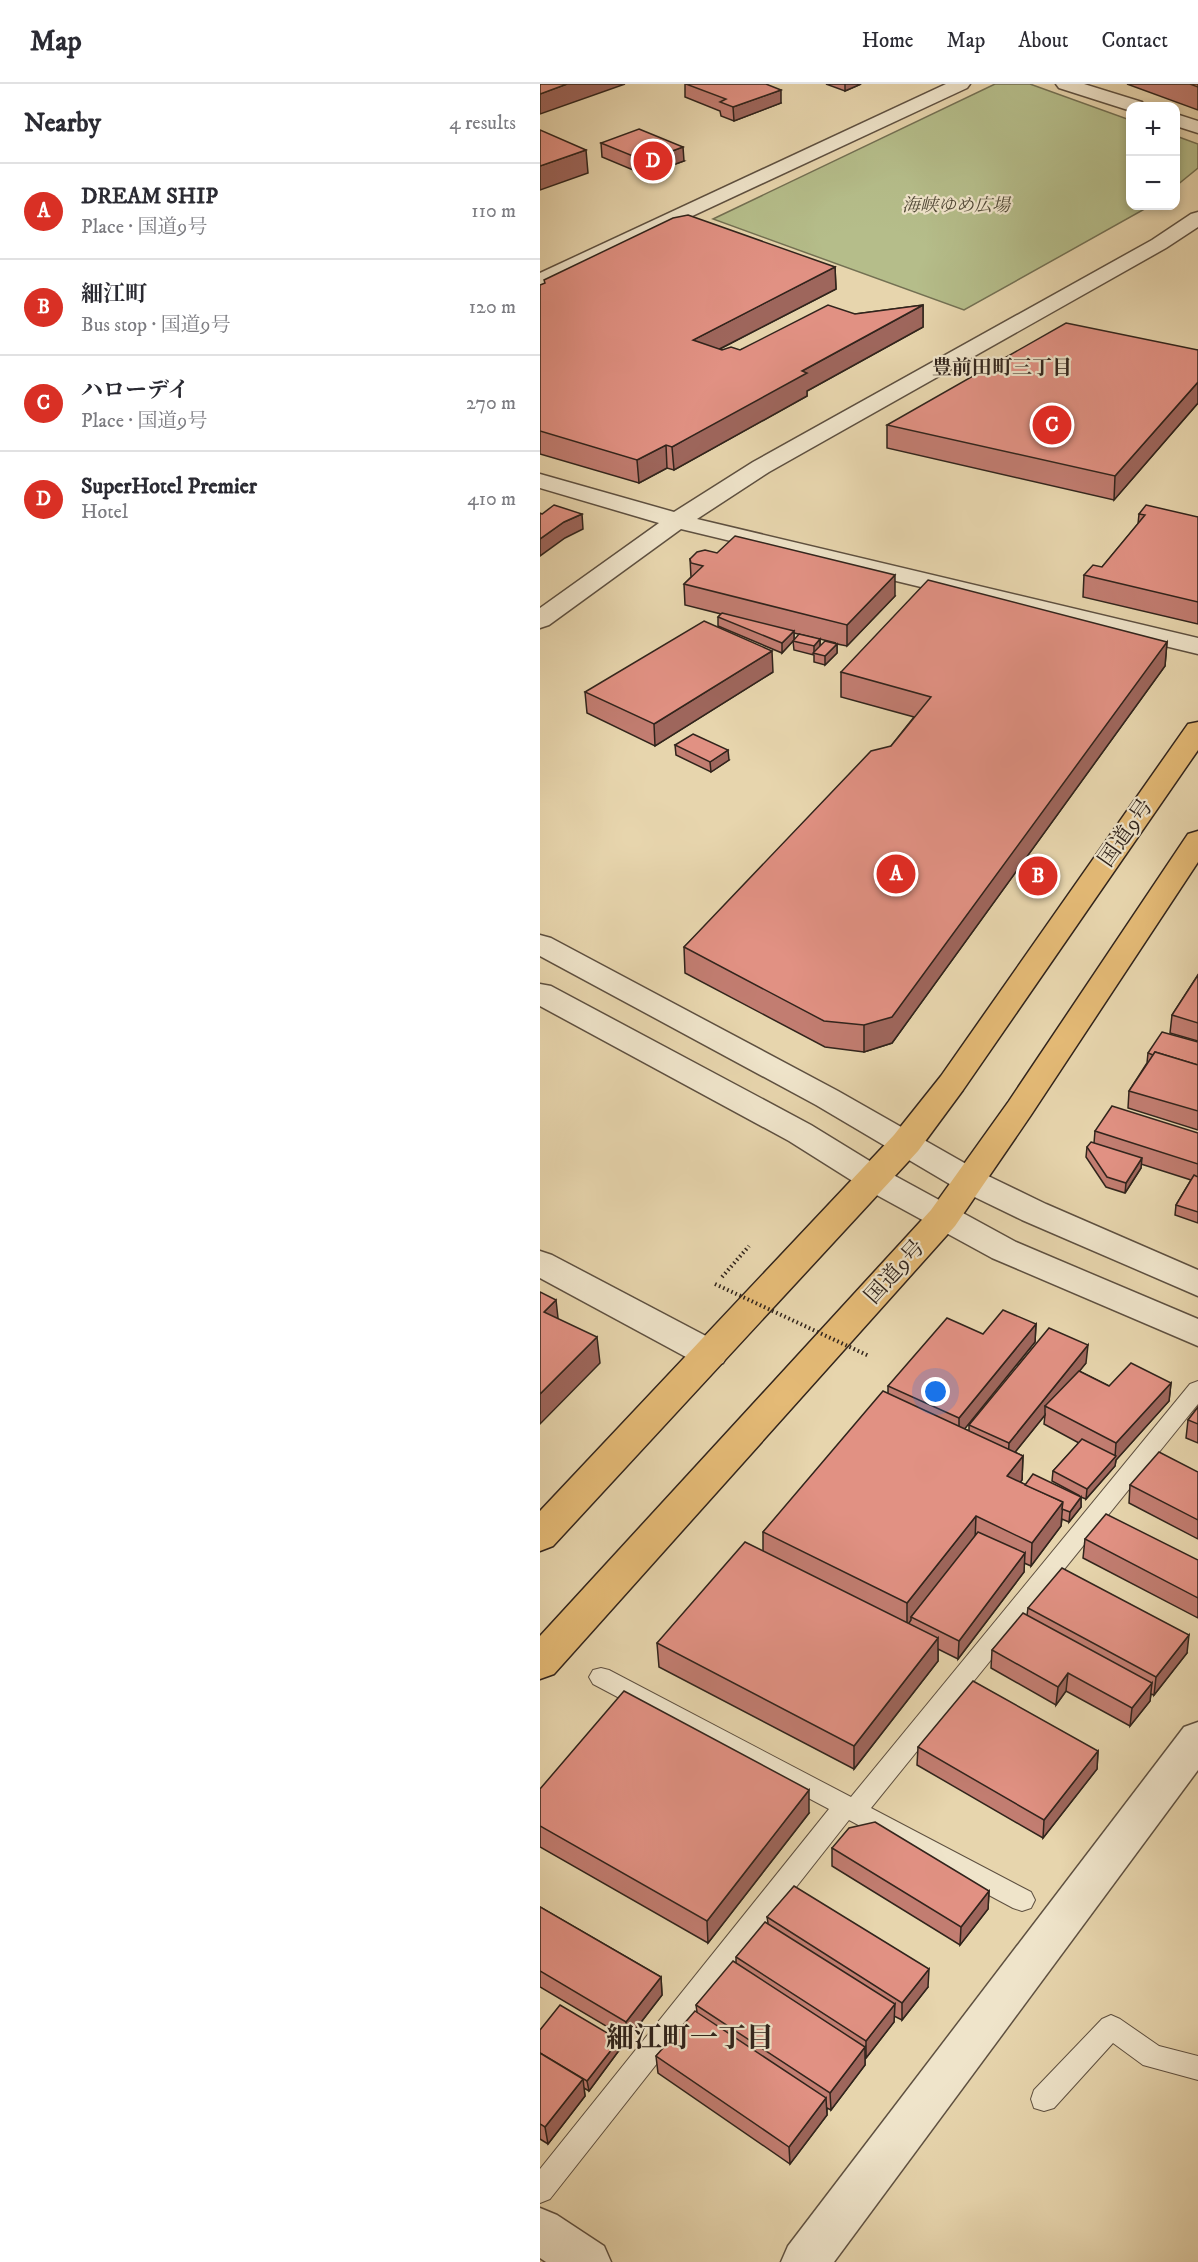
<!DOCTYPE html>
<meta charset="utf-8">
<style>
body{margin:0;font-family:"IM FELL DW Pica","Noto Serif JP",serif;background:#f2f2f3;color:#2b2b33}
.controls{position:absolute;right:18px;top:18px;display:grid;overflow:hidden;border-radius:12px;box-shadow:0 3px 9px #0003}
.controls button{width:54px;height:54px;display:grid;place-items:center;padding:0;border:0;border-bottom:2px solid #e1e1e2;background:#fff;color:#2b2b33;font:30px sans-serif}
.you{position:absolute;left:396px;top:1308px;width:21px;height:21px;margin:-15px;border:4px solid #fff;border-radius:50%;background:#1a73e8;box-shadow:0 0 0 9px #1a73e833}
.badge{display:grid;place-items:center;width:39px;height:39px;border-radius:50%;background:#d93025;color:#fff;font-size:20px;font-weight:700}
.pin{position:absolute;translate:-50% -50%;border:3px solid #fff;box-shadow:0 2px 6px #0006}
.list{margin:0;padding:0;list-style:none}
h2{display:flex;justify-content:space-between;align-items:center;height:78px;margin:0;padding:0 24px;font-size:26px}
h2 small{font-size:20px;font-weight:400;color:#7c7c81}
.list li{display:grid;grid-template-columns:39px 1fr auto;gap:18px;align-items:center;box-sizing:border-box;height:96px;padding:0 24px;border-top:2px solid #e1e1e2}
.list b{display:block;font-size:22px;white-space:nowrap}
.list p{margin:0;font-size:20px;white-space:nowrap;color:#7c7c81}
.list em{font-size:20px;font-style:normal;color:#7c7c81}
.map{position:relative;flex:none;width:658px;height:2178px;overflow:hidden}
header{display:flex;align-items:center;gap:36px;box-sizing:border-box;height:84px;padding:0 30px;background:#fff;border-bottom:2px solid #e1e1e2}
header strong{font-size:28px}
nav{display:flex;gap:33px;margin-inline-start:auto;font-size:21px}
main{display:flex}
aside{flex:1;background:#fff}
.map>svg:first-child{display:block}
.green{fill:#b5bd8a;stroke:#737053;stroke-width:1.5}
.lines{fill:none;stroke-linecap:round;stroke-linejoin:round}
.service-casing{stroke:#5e5040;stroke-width:2}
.minor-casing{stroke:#5e5040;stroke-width:3}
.tertiary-casing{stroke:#5e5040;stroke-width:3}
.trunk-casing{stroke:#31241c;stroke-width:3}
.path{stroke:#31241c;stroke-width:4;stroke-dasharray:1.5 3;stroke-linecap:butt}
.service{fill:#efe4ca;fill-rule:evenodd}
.minor{fill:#efe4ca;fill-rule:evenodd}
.tertiary{fill:#efe4ca;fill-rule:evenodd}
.trunk{fill:#e4ba76;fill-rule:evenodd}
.path-bridge{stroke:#31241c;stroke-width:4;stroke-dasharray:1.5 3;stroke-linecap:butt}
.wall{fill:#c27d71;stroke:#31241c;stroke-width:1.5;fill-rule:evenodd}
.shaded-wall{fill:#9e665c;stroke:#31241c;stroke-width:1.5}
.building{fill:#e19183;stroke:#31241c;stroke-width:1.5}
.labels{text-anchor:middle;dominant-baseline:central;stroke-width:4.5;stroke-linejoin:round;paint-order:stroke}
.far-park-label{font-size:18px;font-style:italic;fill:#524a38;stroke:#efe4ca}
.far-neighbourhood-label{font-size:20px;font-weight:bold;fill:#31241c;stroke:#efe4ca}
.street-label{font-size:22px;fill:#31241c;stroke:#efe4ca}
.near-neighbourhood-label{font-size:28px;font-weight:bold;fill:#31241c;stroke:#efe4ca}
</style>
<header>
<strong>Map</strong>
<nav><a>Home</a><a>Map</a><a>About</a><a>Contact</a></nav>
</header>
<main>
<aside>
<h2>Nearby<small>4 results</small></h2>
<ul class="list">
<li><span class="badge">A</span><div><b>DREAM SHIP</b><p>Place · 国道9号</p></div><em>110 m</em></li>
<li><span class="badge">B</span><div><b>細江町</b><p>Bus stop · 国道9号</p></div><em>120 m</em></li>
<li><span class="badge">C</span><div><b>ハローデイ</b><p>Place · 国道9号</p></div><em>270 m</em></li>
<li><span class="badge">D</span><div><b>SuperHotel Premier</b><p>Hotel</p></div><em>410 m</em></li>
</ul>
</aside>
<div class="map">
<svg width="658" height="2178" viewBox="0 0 658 2178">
<rect width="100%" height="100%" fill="#e7d5ad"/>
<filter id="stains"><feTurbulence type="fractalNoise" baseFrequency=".00333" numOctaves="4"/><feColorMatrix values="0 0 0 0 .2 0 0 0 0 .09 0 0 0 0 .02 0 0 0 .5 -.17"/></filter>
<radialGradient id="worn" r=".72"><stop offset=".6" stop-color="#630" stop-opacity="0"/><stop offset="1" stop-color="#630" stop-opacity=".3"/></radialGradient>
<g class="green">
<polygon points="455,0 490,0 590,36 590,122 610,122 424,226 173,135"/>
<polygon points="636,52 658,60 658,84 636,102"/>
</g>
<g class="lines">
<g class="service-casing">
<g id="service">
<polygon points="658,1297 658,1320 331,1724 491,1808 495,1816 491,1824 482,1827 473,1824 309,1736 10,2115 0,2119 0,2085 289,1725 53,1600 49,1593 53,1586 61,1584 69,1586 311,1713 650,1300"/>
<polygon points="571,1931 580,1935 619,1962 658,1972 658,1996 603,1981 573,1959 514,2024 504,2027 494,2024 491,2015 494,2006 562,1935"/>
</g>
</g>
<g class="minor-casing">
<polygon id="minor" points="0,1167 12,1171 183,1261 188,1270 183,1279 170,1283 157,1279 0,1194"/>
</g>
<g class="tertiary-casing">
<g id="tertiary">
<polygon points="406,0 430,0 427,4 0,203 0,189"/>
<polygon points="516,0 544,0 602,18 604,22 590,22 590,26 588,26 519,4"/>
<polygon points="636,30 658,37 658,49 636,42"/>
<polygon points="658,128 658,143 626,164 229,388 157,435 658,554 658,570 141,445 9,541 0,544 0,524 119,439 0,404 0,390 134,428 213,378 612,156 651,130"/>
<polygon points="0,851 11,854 298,1007 442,1089 506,1120 658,1186 658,1212 482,1136 418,1105 276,1021 0,872"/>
<polygon points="0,900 11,902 271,1041 346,1087 476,1158 658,1235 658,1262 452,1174 322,1103 249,1057 0,922"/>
<polygon points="658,1638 658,1686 294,2178 241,2178 248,2162 644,1643"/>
<polygon points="0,2124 17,2131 64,2162 71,2178 6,2178 0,2174"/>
</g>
</g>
<g class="trunk-casing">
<g id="trunk">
<polygon points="658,638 658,666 423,1006 378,1067 13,1462 0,1467 0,1427 354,1051 401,992 648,640"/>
<polygon points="658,747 658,778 491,1031 415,1142 14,1590 0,1595 0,1552 391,1126 469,1017 648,750"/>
</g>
</g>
<polyline class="path" points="182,1193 209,1162"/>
<use href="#service" class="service"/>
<use href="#minor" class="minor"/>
<use href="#tertiary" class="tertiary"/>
<use href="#trunk" class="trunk"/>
<polyline class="path-bridge" points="175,1200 329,1272"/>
</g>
<g class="wall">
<polygon points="145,0 226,0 241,19 194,37 181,32 180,27 145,13"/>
<polygon points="286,0 321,0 305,7"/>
<polygon points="587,0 658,0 658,26"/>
<polygon points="61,59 144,77 105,91 62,73"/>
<polygon points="295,183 296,205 180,265 182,266 200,266 315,230 383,221 383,243 267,307 267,312 134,386 127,384 99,399 0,370 0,201"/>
<polygon points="658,266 658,319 574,416 347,364 347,341"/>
<polygon points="599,430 658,433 658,540 543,513 544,491 562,483 598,440"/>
<path d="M150,475l205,37 -48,50 -10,-2v9l-12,12 -11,-3v-7l-20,-5 -1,-9 -11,12 -64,-27v-9l3,-3 -36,-9 -1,-21 7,-7zM254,549l21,5 -21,2zM280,555l16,4 -16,3z"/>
<polygon points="627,558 625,582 352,959 324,968 285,963 145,889 144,863 351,662 374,633 301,613 301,588"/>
<polygon points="233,588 115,662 47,629 45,608"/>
<polygon points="135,661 189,676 171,688 136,671"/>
<polygon points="658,891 658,957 630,949 632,931"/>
<polygon points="658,958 658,1046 588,1024 589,1007 607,979 608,969"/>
<polygon points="555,1047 658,1049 658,1139 635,1131 636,1121 651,1096 601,1080 601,1084 585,1109 566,1103 546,1073 547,1063 554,1059"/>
<path d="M496,1240l-1,18 -71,87 5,2v-6l117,-62 -7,8 30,15 62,-3 -2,18 -53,59 -1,6 -29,33 -5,-2v10l-12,15 -7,-3 -1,7 -30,40 -7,-3v9l-66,87 -20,-10v12l-84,108 -195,-102 -2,-24 106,-92v-19l125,-138v-8l95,-52zM505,1331l-1,9 35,19 -26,28 -1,10 28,15 -55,-11 -5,-3 2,-2 1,-24 -8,-4z"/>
<polygon points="658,1323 658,1359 646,1354 648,1336"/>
<polygon points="658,1388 658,1455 589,1419 590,1401"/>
<polygon points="545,1455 658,1476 658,1534 543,1474"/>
<polygon points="488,1524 647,1569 614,1611 611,1610 610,1617 590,1642 526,1607 516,1621 451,1584 452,1566 487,1531"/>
<polygon points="378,1663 558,1667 557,1685 503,1754 377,1681"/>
<polygon points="0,1705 269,1729 168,1859 0,1763"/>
<polygon points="292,1764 449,1807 448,1825 420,1861 292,1782"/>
<polygon points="0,1823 121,1893 122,1911 88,1955 0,1903"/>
<polygon points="227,1833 388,1903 362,1936 354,1932 354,1938 326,1974 325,1974 325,1981 291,2026 287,2024 287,2031 250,2080 118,1989 116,1972 157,1928 156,1921 196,1879 196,1873 228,1839"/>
<polygon points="0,1946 79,1956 80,1965 49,2007 44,2004 45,2012 8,2060 0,2055"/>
</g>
<g class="shaded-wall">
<polygon points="27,0 85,0 0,30 0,10"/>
<polygon points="305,0 321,0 305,7"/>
<polygon points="241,6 241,19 194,37 193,23"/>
<polygon points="143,63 144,77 105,91 105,77"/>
<polygon points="46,66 48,89 0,106 0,82"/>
<polygon points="295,183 296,205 154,278 153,256"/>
<polygon points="383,221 383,243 267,307 267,312 134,386 132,363 262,287"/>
<polygon points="658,298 658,319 574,416 575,392"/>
<polygon points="126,361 127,384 99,399 97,376"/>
<polygon points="42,430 43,445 25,454 0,472 0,455 24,438"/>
<polygon points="355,491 355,512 307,562 307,541"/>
<polygon points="254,547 254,556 242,569 242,559"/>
<polygon points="280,555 280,564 274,569 274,562"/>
<polygon points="627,558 625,582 352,959 324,968 324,941"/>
<polygon points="297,560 297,569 285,581 285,572"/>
<polygon points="232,567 233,588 115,662 114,640"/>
<polygon points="188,666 189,676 171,688 170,678"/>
<polygon points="602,1074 601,1084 585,1109 586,1099"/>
<polygon points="16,1216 19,1243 4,1228"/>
<polygon points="496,1240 495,1258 419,1352 419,1334"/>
<polygon points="57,1253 60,1279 0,1340 0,1310"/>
<polygon points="548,1261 546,1279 510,1324 505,1322 505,1331 468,1377 469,1359"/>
<polygon points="631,1299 629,1317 576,1376 575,1382 546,1415 547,1405 575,1373 576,1359"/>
<polygon points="483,1372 482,1396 466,1416 467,1392"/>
<polygon points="541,1413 541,1423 529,1438 530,1428"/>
<polygon points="523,1418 521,1442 491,1482 492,1459"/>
<polygon points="436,1432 435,1456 371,1533 371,1536 367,1542 367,1519"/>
<polygon points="485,1469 484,1488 418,1575 419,1557"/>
<polygon points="649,1551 647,1569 614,1611 616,1593"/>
<polygon points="398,1554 398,1577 314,1685 314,1662"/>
<polygon points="528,1589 526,1607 516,1621 518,1603"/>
<polygon points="612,1599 610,1617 590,1642 592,1624"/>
<polygon points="558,1667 557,1685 503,1754 504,1736"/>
<polygon points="269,1706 269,1729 168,1859 167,1837"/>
<polygon points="449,1807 448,1825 420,1861 421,1843"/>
<polygon points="389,1885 388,1903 362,1936 362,1919"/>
<polygon points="121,1893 122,1911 88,1955 86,1938"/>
<polygon points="355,1920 354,1938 326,1974 326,1957"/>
<polygon points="79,1956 80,1965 49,2007 47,1997"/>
<polygon points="325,1963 325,1981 291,2026 290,2009"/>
<polygon points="43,1995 45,2012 8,2060 5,2043"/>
<polygon points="286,2014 287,2031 250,2080 249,2063"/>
</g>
<g class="building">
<polygon points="0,0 27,0 0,10"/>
<polygon points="146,0 226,0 241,6 193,23 180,18 186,15"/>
<polygon points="650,0 658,0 658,3"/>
<polygon points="99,45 143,63 105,77 61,59"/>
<polygon points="0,46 46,66 0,82"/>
<polygon points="148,131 295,183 153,256 182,266 191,263 200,266 288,221 315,230 383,221 262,287 267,289 132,363 126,361 97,376 0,347 0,201 5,199 4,196 133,134"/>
<polygon points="526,239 658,266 658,298 575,392 347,341"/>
<polygon points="14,421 42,430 24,438 0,455 0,429 2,430"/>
<polygon points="606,421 658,433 658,518 544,491 553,481 562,483 605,431 599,430"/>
<polygon points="195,452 355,491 307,541 144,500 163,482 151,479 150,475 157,468 165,466 177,469"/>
<polygon points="388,496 627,558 352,933 324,941 284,937 144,863 331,667 351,662 391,613 301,588"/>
<polygon points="182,529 254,547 242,559 178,533"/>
<polygon points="164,537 232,567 114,640 45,608"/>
<polygon points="259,550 280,555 274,562 253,557"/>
<polygon points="285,557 297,560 285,572 273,569"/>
<polygon points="153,650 188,666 170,678 135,661"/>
<polygon points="658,891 658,939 632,931"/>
<polygon points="622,948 658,958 658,981 615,968 613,971 608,969"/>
<polygon points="615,968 658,981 658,1027 589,1007"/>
<polygon points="572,1022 658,1049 658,1080 555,1047"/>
<polygon points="551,1058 602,1074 586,1099 567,1093 547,1063"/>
<polygon points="654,1091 658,1093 658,1128 636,1121"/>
<polygon points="0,1208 16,1216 4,1228 57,1253 0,1310"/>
<polygon points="463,1226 496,1240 419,1334 348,1302 407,1234 443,1250"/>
<polygon points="509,1244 548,1261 469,1359 429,1341"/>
<polygon points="591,1279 631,1299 576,1359 505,1322 539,1287 569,1302"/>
<polygon points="343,1307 483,1372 467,1392 523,1418 492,1459 436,1432 367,1519 223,1448"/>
<polygon points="658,1323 658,1340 648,1336"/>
<polygon points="542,1355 576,1372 547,1405 513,1387"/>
<polygon points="619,1368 658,1388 658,1436 590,1401"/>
<polygon points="493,1390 541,1413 530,1428 522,1425 523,1418 485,1401"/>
<polygon points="566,1430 658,1476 658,1514 545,1455"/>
<polygon points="438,1448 485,1469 419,1557 371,1533"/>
<polygon points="205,1458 398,1554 314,1662 117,1559"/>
<polygon points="522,1484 649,1551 616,1593 488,1524"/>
<polygon points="483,1529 612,1599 592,1624 528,1589 518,1603 452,1566"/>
<polygon points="433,1597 558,1667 504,1736 378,1663"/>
<polygon points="84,1607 269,1706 167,1837 0,1742 0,1705"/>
<polygon points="335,1738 449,1807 421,1843 292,1764 309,1744"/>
<polygon points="254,1802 389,1885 362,1919 227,1833"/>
<polygon points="0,1823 121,1893 86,1938 0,1887"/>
<polygon points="225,1838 355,1920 326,1957 196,1873"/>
<polygon points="193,1877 325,1963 290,2009 156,1921"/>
<polygon points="20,1921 79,1956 47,1997 0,1969 0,1946"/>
<polygon points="155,1927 286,2014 249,2063 116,1972"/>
<polygon points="0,1969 43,1995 5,2043 0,2040"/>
</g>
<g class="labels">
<g class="far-park-label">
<text x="416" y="122">海峡ゆめ広場</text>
</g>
<g class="far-neighbourhood-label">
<text x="462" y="284">豊前田町三丁目</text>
</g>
<g class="street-label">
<text transform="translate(586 749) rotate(-55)">国道9号</text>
<text transform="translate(355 1188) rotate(-48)">国道9号</text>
</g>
<g class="near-neighbourhood-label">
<text x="150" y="1954">細江町一丁目</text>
</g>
</g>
<rect width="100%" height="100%" filter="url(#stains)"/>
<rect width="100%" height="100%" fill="url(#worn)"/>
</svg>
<div class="controls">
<button>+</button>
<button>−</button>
</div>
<div class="you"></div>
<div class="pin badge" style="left:356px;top:790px">A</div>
<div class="pin badge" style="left:498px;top:792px">B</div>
<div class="pin badge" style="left:512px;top:341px">C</div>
<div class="pin badge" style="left:113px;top:77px">D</div>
</div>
</main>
